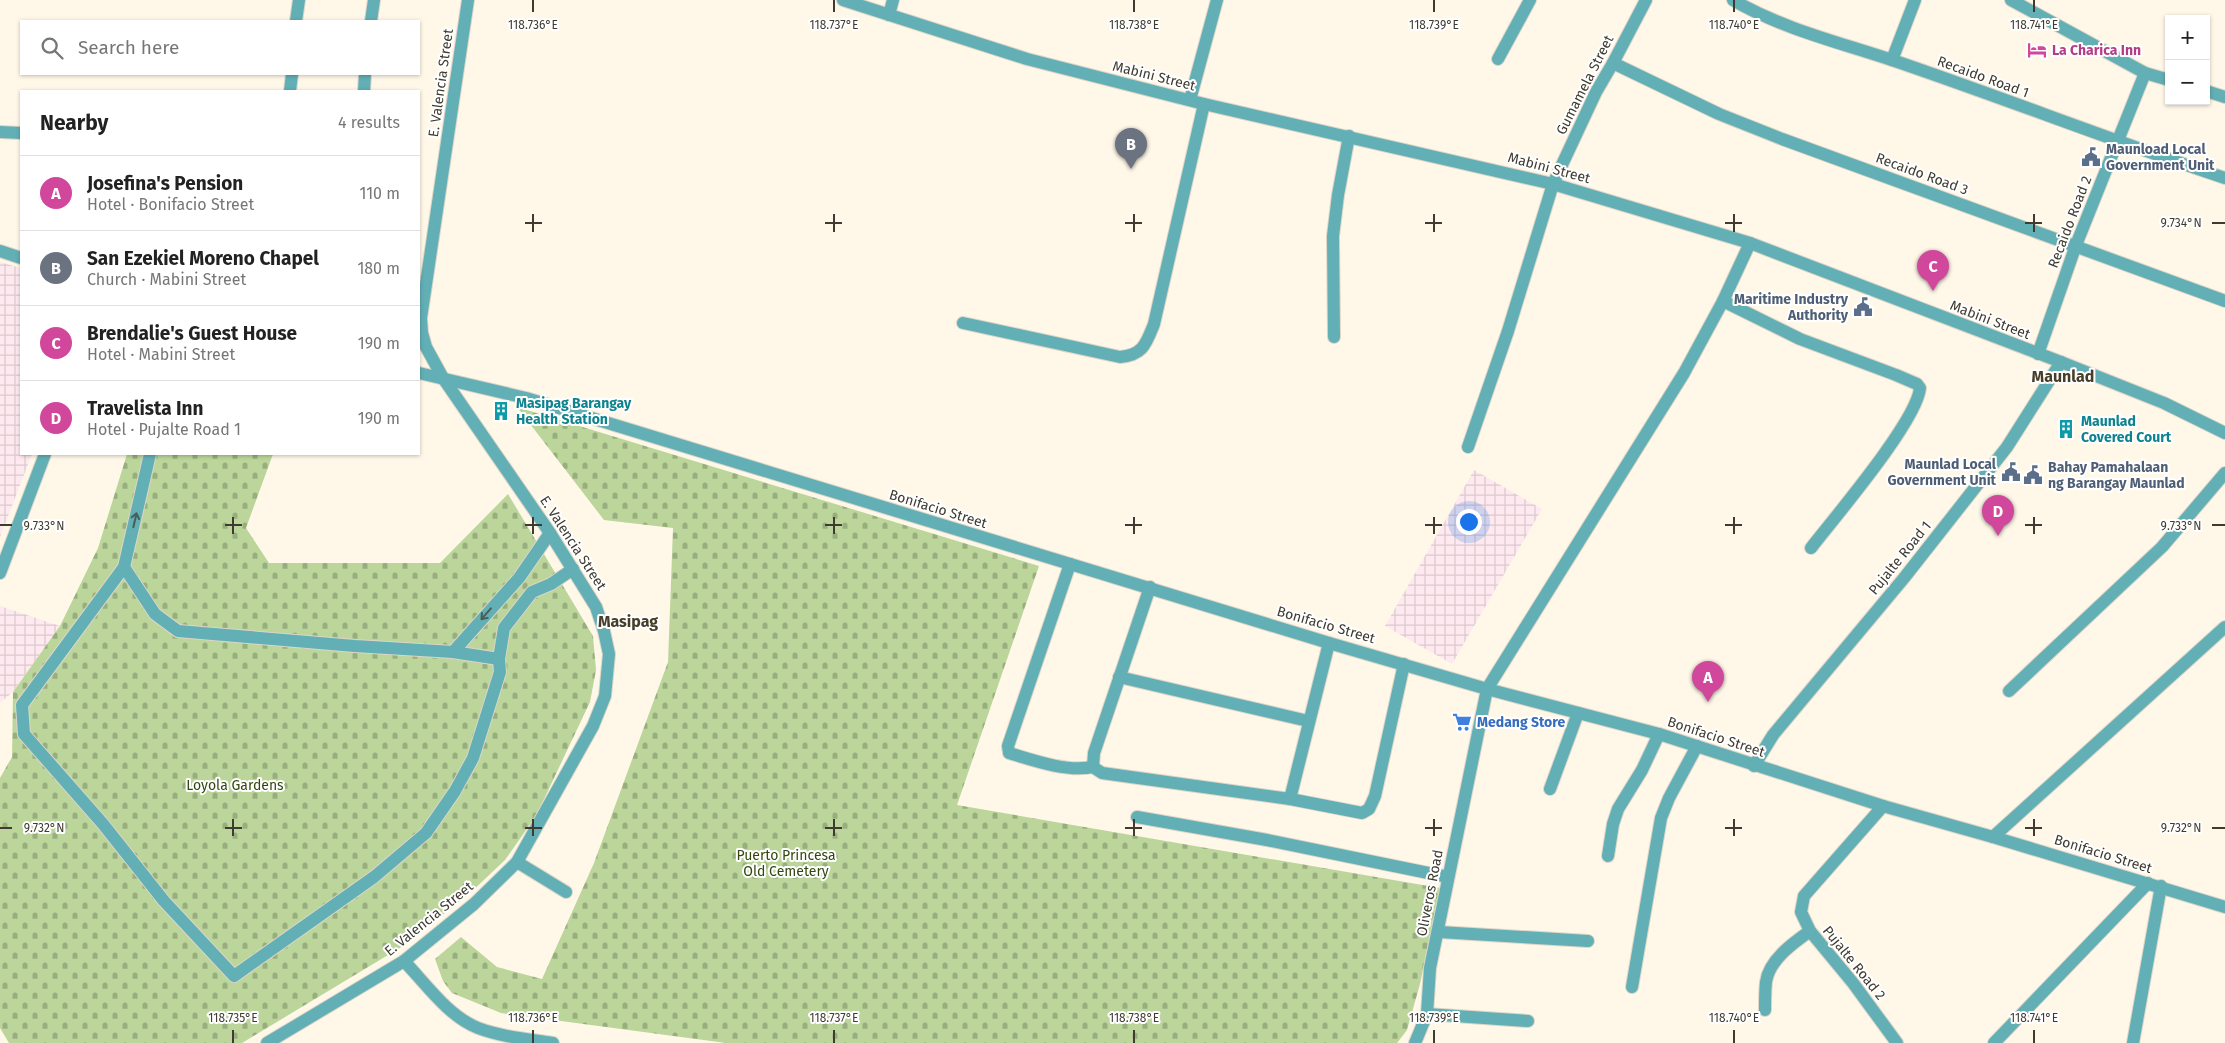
<!DOCTYPE html>
<meta charset="utf-8">
<style>
body{margin:0;font-family:"Fira Sans",sans-serif;background:#f2f2f2;color:#222}
.controls{position:absolute;right:15px;top:15px;display:grid;overflow:hidden;border-radius:0px;box-shadow:0 1px 4px #0004}
.controls button{width:45px;height:45px;display:grid;place-items:center;padding:0;border:0;border-bottom:1px solid #e0e0e0;background:#fff;color:#222;font:25px sans-serif}
.you{position:absolute;left:1468px;top:521px;width:18px;height:18px;margin:-12px;border:4px solid #fff;border-radius:50%;background:#1a73e8;box-shadow:0 0 0 8px #1a73e833}
.badge{display:grid;place-items:center;width:32px;height:32px;border-radius:50%;background:#77299b;color:#fff;font-size:16px;font-weight:700}
.pin{position:absolute;translate:-50% -41px;filter:drop-shadow(0 1px 2px #0008)}
.pin::after{content:'';position:absolute;top:26px;width:18px;height:15px;background:inherit;clip-path:polygon(0 0,100% 0,50% 100%)}
.list{margin:0;padding:0;list-style:none}
h2{display:flex;justify-content:space-between;align-items:center;height:65px;margin:0;padding:0 20px;font-size:21px}
h2 small{font-size:16px;font-weight:400;color:#767676}
.list li{display:grid;grid-template-columns:32px 1fr auto;gap:15px;align-items:center;box-sizing:border-box;height:75px;padding:0 20px;border-top:1px solid #e0e0e0}
.list b{display:block;font-size:19px;white-space:nowrap}
.list p{margin:0;font-size:16px;white-space:nowrap;color:#767676}
.list em{font-size:16px;font-style:normal;color:#767676}
.icon{flex:none;width:28px;height:28px;fill:none;stroke:currentColor;stroke-width:2;stroke-linecap:round;stroke-linejoin:round}
.map{position:relative;flex:none;width:2225px;height:1043px;overflow:hidden}
.search{position:absolute;background:#fff;box-shadow:0 1px 4px #0004;left:20px;top:20px;width:400px;height:55px;display:flex;align-items:center;gap:12px;box-sizing:border-box;padding:0 18px;border-radius:0px;color:#767676;font-size:19px}
.panel{position:absolute;background:#fff;box-shadow:0 1px 4px #0004;left:20px;top:90px;width:400px;height:365px;border-radius:0px}
.map>svg:first-child{display:block}
.industrial{fill:url(#industrial-grid)}
.cemetery{fill:url(#cemetery-stones)}
.lines{fill:none;stroke-linecap:round;stroke-linejoin:round}
.minor-casing{stroke:#dcd6c8;stroke-width:14}
.minor{stroke:#62afb5;stroke-width:12}
.oneway{stroke:#4a5e58}
.ticks{fill:none;stroke:#3f3b30;stroke-width:2}
.labels{text-anchor:middle;dominant-baseline:central;stroke-width:4;stroke-linejoin:round;paint-order:stroke}
.hotel-label{font-size:14px;font-weight:bold;fill:#b23c85;stroke:#fff;text-anchor:start}
.street-label{font-size:14px;fill:#3f3b30;stroke:#fff}
.service-label{font-size:14px;font-weight:bold;fill:#4e5e75;stroke:#fff;text-anchor:start}
.culture-label{font-size:14px;font-weight:bold;fill:#0d838f;stroke:#fff;text-anchor:start}
.shop-label{font-size:14px;font-weight:bold;fill:#366cbe;stroke:#fff;text-anchor:start}
.park-label{font-size:14px;fill:#32470e;stroke:#fff}
.quarter-label{font-size:16px;font-weight:bold;fill:#473e28;stroke:#fff}
.ticks-label{font-size:12px;text-anchor:middle;fill:#3f3b30;stroke:#fff;stroke-width:4;stroke-linejoin:round;paint-order:stroke}
</style>
<div class="map">
<svg width="2225" height="1043" viewBox="0 0 2225 1043">
<defs>
<pattern id="industrial-grid" width="8" height="8" patternUnits="userSpaceOnUse" patternTransform="scale(1.25)"><rect width="8" height="8" fill="#fde9ef"/><path d="M0 4h8M4 0v8" fill="none" stroke="#dac9cd"/></pattern>
<pattern id="cemetery-stones" width="16" height="16" patternUnits="userSpaceOnUse" patternTransform="scale(1.25)"><rect width="16" height="16" fill="#bbd59a"/><path d="M2 7V4a2 2 0 0 1 4 0v3zM10 15v-3a2 2 0 0 1 4 0v3z" fill="#99ae7e"/></pattern>
</defs>
<rect width="100%" height="100%" fill="#fff8e9"/>
<g class="industrial">
<polygon points="0,262 21,268 21,454 32,454 0,537"/>
<polygon points="1474,470 1542,509 1452,664 1385,626"/>
<polygon points="0,606 60,626 13,692 0,703"/>
</g>
<g class="cemetery">
<polygon points="517,407 1039,566 957,805 1440,888 1420,984 1407,1030 1397,1043 726,1043 501,1013 452,993 443,981 435,959 461,937 497,967 542,979 594,863 668,662 673,528 604,520"/>
<polygon points="127,454 273,454 246,528 269,563 440,563 508,494 593,636 596,670 590,702 536,816 505,860 469,894 403,946 242,1043 9,1043 0,1028 0,778 12,757 13,692 60,626 98,548"/>
</g>
<g class="lines">
<g class="minor-casing">
<g id="minor">
<polyline points="843,0 1027,59 1204,104 1553,184 1750,243 2061,362 2164,403 2225,433"/>
<path d="M1733,0c50,29 105,42 159,60 112,38 221,81 333,118"/>
<polyline points="2011,0 2145,73 2169,80"/>
<polyline points="889,15 893,0"/>
<polyline points="296,21 299,0"/>
<polyline points="371,21 374,0"/>
<polyline points="1498,59 1530,0"/>
<polyline points="1892,60 1915,0"/>
<polyline points="1613,63 1719,114 1782,139 2225,301"/>
<polyline points="290,91 292,74"/>
<polyline points="364,91 365,74"/>
<polyline points="2206,91 2225,97"/>
<polyline points="1190,100 1217,0"/>
<polyline points="0,132 21,133"/>
<polyline points="0,251 21,258"/>
<path d="M1723,301l77,38 96,36 21,9 3,4c-3,33 -85,129 -109,160"/>
<path d="M963,323l157,34c23,-2 26,-13 34,-33l50,-220"/>
<polyline points="1334,337 1333,236 1338,195 1349,136"/>
<polyline points="2038,354 2076,245 2145,73"/>
<polyline points="419,373 526,398 1329,643 1487,689 1659,734 1883,806 1993,837 2225,907"/>
<polyline points="1468,447 1508,331 1553,184 1596,92 1613,63 1646,0"/>
<polyline points="150,454 124,567 22,705 24,734 103,824 164,901 234,976 374,877 426,833 455,791 473,758 500,672 499,659 504,628 532,592 551,584 573,569"/>
<path d="M1070,564l-62,182 1,7c26,8 58,19 84,14"/>
<polyline points="124,567 155,614 178,631 355,646 453,652 499,659"/>
<polyline points="0,573 45,454"/>
<polyline points="1150,587 1094,753 1093,767 1102,773 1290,799 1362,813 1369,809 1375,796 1404,664"/>
<polyline points="453,652 519,578 550,533"/>
<polyline points="1119,677 1308,721"/>
<polyline points="2009,691 2162,547 2225,473"/>
<polyline points="1754,766 1773,735 1904,578 2007,447 2061,362"/>
<polyline points="1550,789 1578,713"/>
<polyline points="1290,799 1329,643"/>
<polyline points="1883,806 1804,896 1801,912 1810,931 1853,983 1897,1043"/>
<polyline points="1137,817 1267,840 1448,877"/>
<polyline points="1993,837 2225,627"/>
<polyline points="1608,856 1613,824 1618,809 1642,770 1659,734"/>
<polyline points="517,862 566,892"/>
<polyline points="1439,932 1588,941"/>
<path d="M404,961c22,23 44,55 74,67 24,9 50,11 75,15"/>
<polyline points="1632,987 1661,818 1669,798 1697,746"/>
<path d="M1765,1010c0,-9 0,-19 1,-28 3,-22 27,-39 44,-51"/>
<polyline points="1427,1014 1528,1021"/>
<polyline points="267,1043 404,961 474,904 517,862 593,726 605,696 609,654 604,631 596,607 550,533 443,378 426,347 422,333 421,318 468,0"/>
<polyline points="1415,1043 1427,1014 1430,968 1487,689 1684,373 1723,301 1750,243"/>
<polyline points="1994,1043 2148,883"/>
<polyline points="2133,1043 2161,886"/>
</g>
</g>
<use href="#minor" class="minor"/>
</g>
<defs><path id="oneway-shaft" d="M-6 0H5M1.5-3L5.5 0L1.5 3" fill="none" stroke-width="1.6" stroke-linecap="round" stroke-linejoin="round" transform="scale(1.25)"/></defs>
<g class="oneway">
<use href="#oneway-shaft" transform="translate(135 520) rotate(-77)"/>
<use href="#oneway-shaft" transform="translate(486 614) rotate(131)"/>
</g>
<path class="ticks" d="M533,0v12M834,0v12M1134,0v12M1434,0v12M1734,0v12M2034,0v12M533,214v18M834,214v18M1134,214v18M1434,214v18M1734,214v18M2034,214v18M525,223h17M825,223h17M1125,223h17M1425,223h17M1725,223h17M2025,223h17M2212,223h13M233,517v17M533,517v17M834,517v17M1134,517v17M1434,517v17M1734,517v17M2034,517v17M0,525h12M225,525h17M525,525h17M825,525h17M1125,525h17M1425,525h17M1725,525h17M2025,525h17M2212,525h13M233,819v17M533,819v17M834,819v17M1134,819v17M1434,819v17M1734,819v17M2034,819v17M0,828h12M225,828h17M525,828h17M825,828h17M1125,828h17M1425,828h17M1725,828h17M2025,828h17M2212,828h13M233,1030v13M533,1030v13M834,1030v13M1134,1030v13M1434,1030v13M1734,1030v13M2034,1030v13"/>
<defs>
<g id="hotel-bare" transform="scale(1.5)"><path d="M-6-4.5h1.5V1H6V5H4.5V3h-9V5H-6ZM-4 0a1.8 1.8 0 1 1 3.6 0ZM.5 0V-2.5h3Q6-2.5 6 0Z" fill="#d1479c" stroke="#fff" stroke-width="2.5" paint-order="stroke"/></g>
<g id="civic-bare" transform="scale(1.5)"><path d="M-.6-6.5H3V-4.5H.6V-3L4-1V1h2V6H-6V1h2V-1L-.6-3ZM-1.2 2.5V6h2.4V2.5Z" fill="#5c6f8a" stroke="#fff" stroke-width="2.5" paint-order="stroke"/></g>
<g id="building-bare" transform="scale(1.5)"><path d="M-4-6H4V6H1V3H-1V6H-4ZM-2.5-4.3h1.7v1.8h-1.7ZM.8-4.3h1.7v1.8H.8ZM-2.5-1h1.7V.8h-1.7ZM.8-1h1.7V.8H.8Z" fill="#0f9aa8" stroke="#fff" stroke-width="2.5" paint-order="stroke"/></g>
<g id="supermarket-bare" transform="scale(1.5)"><path d="M-6-5.5h2.5l.6 2H6L4.5 2H-2.5L-4.4-4H-6ZM-1.5 3.2a1.3 1.3 0 1 0 .1 0ZM3 3.2a1.3 1.3 0 1 0 .1 0Z" fill="#3f7fe0" stroke="#fff" stroke-width="2.5" paint-order="stroke"/></g>
</defs>
<g fill-rule="evenodd">
<use href="#hotel-bare" x="2037" y="50"/>
<use href="#civic-bare" x="2091" y="157"/>
<use href="#civic-bare" x="1863" y="307"/>
<use href="#building-bare" x="501" y="411"/>
<use href="#building-bare" x="2066" y="429"/>
<use href="#civic-bare" x="2011" y="472"/>
<use href="#civic-bare" x="2033" y="475"/>
<use href="#supermarket-bare" x="1462" y="722"/>
</g>
<g class="labels">
<g class="hotel-label">
<text x="2052" y="50">La Charica Inn</text>
</g>
<g class="street-label">
<text transform="translate(1154 76) rotate(14)">Mabini Street</text>
<text transform="translate(1983 77) rotate(20)">Recaido Road 1</text>
<text transform="translate(441 83) rotate(-82)">E. Valencia Street</text>
<text transform="translate(1585 85) rotate(-63)">Gumamela Street</text>
<text transform="translate(1549 168) rotate(15)">Mabini Street</text>
<text transform="translate(1922 174) rotate(20)">Recaido Road 3</text>
<text transform="translate(2070 222) rotate(-69)">Recaido Road 2</text>
<text transform="translate(1990 320) rotate(21)">Mabini Street</text>
<text transform="translate(938 509) rotate(17)">Bonifacio Street</text>
<text transform="translate(573 543) rotate(57)">E. Valencia Street</text>
<text transform="translate(1900 558) rotate(-51)">Pujalte Road 1</text>
<text transform="translate(1326 625) rotate(16)">Bonifacio Street</text>
<text transform="translate(1716 737) rotate(18)">Bonifacio Street</text>
<text transform="translate(2103 854) rotate(17)">Bonifacio Street</text>
<text transform="translate(1430 893) rotate(-79)">Oliveros Road</text>
<text transform="translate(429 919) rotate(-39)">E. Valencia Street</text>
<text transform="translate(1854 963) rotate(51)">Pujalte Road 2</text>
</g>
<g class="service-label">
<text x="2106" y="149">Maunload Local<tspan x="2106" dy="16">Government Unit</tspan></text>
<text x="1848" y="299" text-anchor="end">Maritime Industry<tspan x="1848" dy="16">Authority</tspan></text>
<text x="1996" y="464" text-anchor="end">Maunlad Local<tspan x="1996" dy="16">Government Unit</tspan></text>
<text x="2048" y="467">Bahay Pamahalaan<tspan x="2048" dy="16">ng Barangay Maunlad</tspan></text>
</g>
<g class="culture-label">
<text x="516" y="403">Masipag Barangay<tspan x="516" dy="16">Health Station</tspan></text>
<text x="2081" y="421">Maunlad<tspan x="2081" dy="16">Covered Court</tspan></text>
</g>
<g class="shop-label">
<text x="1477" y="722">Medang Store</text>
</g>
<g class="park-label">
<text x="235" y="785">Loyola Gardens</text>
<text x="786" y="855">Puerto Princesa<tspan x="786" dy="16">Old Cemetery</tspan></text>
</g>
<g class="quarter-label">
<text x="2063" y="376">Maunlad</text>
<text x="628" y="621">Masipag</text>
</g>
</g>
<g class="ticks-label">
<text x="533" y="29">118.736°E</text>
<text x="834" y="29">118.737°E</text>
<text x="1134" y="29">118.738°E</text>
<text x="1434" y="29">118.739°E</text>
<text x="1734" y="29">118.740°E</text>
<text x="2034" y="29">118.741°E</text>
<text x="2181" y="227">9.734°N</text>
<text x="44" y="530">9.733°N</text>
<text x="2181" y="530">9.733°N</text>
<text x="44" y="832">9.732°N</text>
<text x="2181" y="832">9.732°N</text>
<text x="233" y="1022">118.735°E</text>
<text x="533" y="1022">118.736°E</text>
<text x="834" y="1022">118.737°E</text>
<text x="1134" y="1022">118.738°E</text>
<text x="1434" y="1022">118.739°E</text>
<text x="1734" y="1022">118.740°E</text>
<text x="2034" y="1022">118.741°E</text>
</g>
</svg>
<div class="controls">
<button>+</button>
<button>−</button>
</div>
<div class="you"></div>
<div class="pin badge" style="left:1708px;top:702px;background:#d1479c">A</div>
<div class="pin badge" style="left:1131px;top:169px;background:#6b7280">B</div>
<div class="pin badge" style="left:1933px;top:291px;background:#d1479c">C</div>
<div class="pin badge" style="left:1998px;top:536px;background:#d1479c">D</div>
<div class="search"><svg class="icon" aria-label="search" viewBox="0 0 24 24"><circle cx="10" cy="10" r="6"/><path d="M15 15l6 6"/></svg>Search here</div>
<section class="panel">
<h2>Nearby<small>4 results</small></h2>
<ul class="list">
<li><span class="badge" style="background:#d1479c">A</span><div><b>Josefina's Pension</b><p>Hotel · Bonifacio Street</p></div><em>110 m</em></li>
<li><span class="badge" style="background:#6b7280">B</span><div><b>San Ezekiel Moreno Chapel</b><p>Church · Mabini Street</p></div><em>180 m</em></li>
<li><span class="badge" style="background:#d1479c">C</span><div><b>Brendalie's Guest House</b><p>Hotel · Mabini Street</p></div><em>190 m</em></li>
<li><span class="badge" style="background:#d1479c">D</span><div><b>Travelista Inn</b><p>Hotel · Pujalte Road 1</p></div><em>190 m</em></li>
</ul>
</section>
</div>
